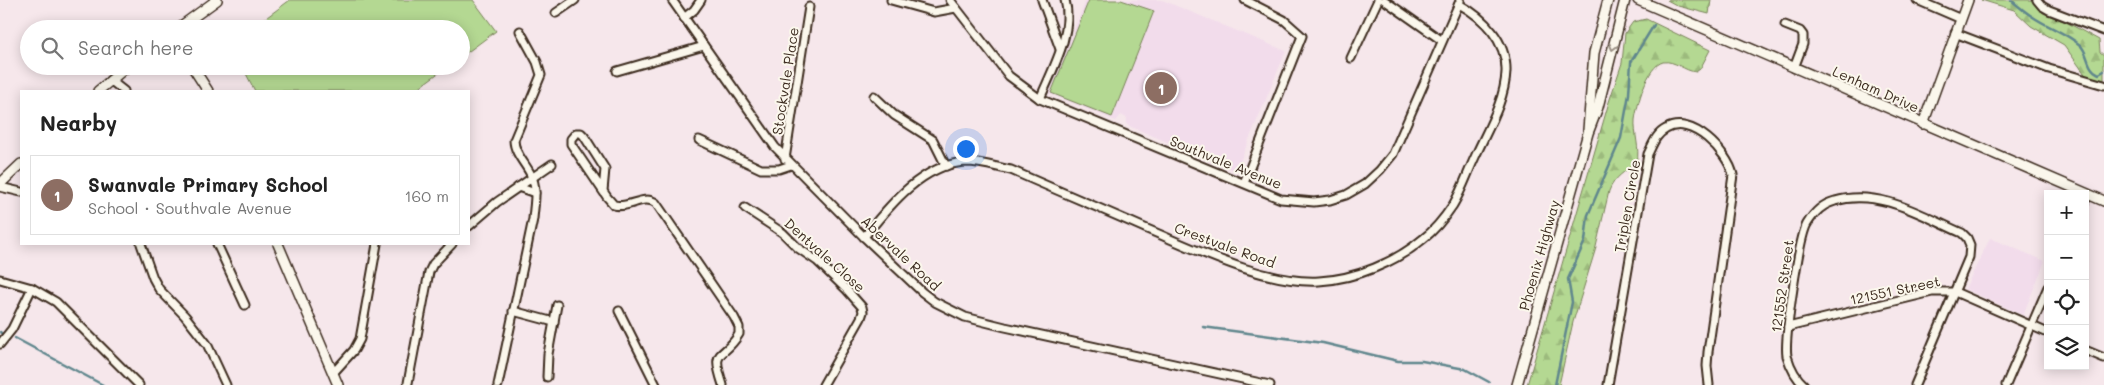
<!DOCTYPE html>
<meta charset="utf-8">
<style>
body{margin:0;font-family:Mali,sans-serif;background:#f2f2f2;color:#222}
.controls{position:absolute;right:15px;bottom:15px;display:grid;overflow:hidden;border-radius:0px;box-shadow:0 2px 12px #0003}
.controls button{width:45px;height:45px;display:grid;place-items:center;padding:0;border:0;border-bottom:1px solid #e0e0e0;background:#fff;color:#222;font:25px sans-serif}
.you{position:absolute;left:965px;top:148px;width:18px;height:18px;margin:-12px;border:4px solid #fff;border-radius:50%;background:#1a73e8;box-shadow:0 0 0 8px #1a73e833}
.badge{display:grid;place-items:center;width:32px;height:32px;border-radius:50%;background:#1a73e8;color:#fff;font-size:16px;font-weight:700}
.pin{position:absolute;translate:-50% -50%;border:2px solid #fff;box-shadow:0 1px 5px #0006}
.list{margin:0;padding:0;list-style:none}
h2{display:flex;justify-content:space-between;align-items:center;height:65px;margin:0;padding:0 20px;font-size:21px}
h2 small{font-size:16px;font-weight:400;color:#767676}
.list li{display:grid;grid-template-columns:32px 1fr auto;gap:15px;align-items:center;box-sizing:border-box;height:80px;margin:0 10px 10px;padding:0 10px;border:1px solid #e0e0e0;border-radius:0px}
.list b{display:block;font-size:19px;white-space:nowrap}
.list p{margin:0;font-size:16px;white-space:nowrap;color:#767676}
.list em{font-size:16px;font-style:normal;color:#767676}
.icon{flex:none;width:28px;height:28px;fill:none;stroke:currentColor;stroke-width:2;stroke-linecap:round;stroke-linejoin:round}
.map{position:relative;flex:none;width:2104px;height:385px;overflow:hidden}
.search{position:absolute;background:#fff;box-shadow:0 2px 12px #0003;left:20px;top:20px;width:450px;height:55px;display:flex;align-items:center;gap:12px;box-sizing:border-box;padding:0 18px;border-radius:28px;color:#767676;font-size:19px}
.panel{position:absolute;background:#fff;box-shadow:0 2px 12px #0003;left:20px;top:90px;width:450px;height:155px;border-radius:0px}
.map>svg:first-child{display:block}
.built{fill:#f2dceb}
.grass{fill:#b4d892;stroke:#788158}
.forest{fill:url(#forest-firs);stroke:#788158}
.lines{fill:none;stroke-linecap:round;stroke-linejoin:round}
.stream{stroke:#60878d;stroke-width:2.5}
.street-casing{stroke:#3b2a1e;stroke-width:11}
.secondary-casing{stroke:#3b2a1e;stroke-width:12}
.street{stroke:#fbf7ec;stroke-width:7}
.secondary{stroke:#fbf7ec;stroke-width:9}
.oneway{stroke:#9b9085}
.labels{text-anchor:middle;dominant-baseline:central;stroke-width:4;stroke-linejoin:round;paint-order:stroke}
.street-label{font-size:14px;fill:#3b2a1e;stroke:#fbf7ec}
</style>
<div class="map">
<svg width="2104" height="385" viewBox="0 0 2104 385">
<defs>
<pattern id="forest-firs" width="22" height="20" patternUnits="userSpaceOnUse" patternTransform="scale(1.25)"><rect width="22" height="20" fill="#b4d892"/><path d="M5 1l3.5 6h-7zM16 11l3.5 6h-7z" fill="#9cba7d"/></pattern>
</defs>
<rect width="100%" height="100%" fill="#f6e7eb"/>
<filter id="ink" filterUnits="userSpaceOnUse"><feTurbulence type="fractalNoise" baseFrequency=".02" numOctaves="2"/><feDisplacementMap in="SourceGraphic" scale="10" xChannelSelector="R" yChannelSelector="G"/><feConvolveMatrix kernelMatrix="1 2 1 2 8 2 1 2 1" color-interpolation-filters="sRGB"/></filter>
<g filter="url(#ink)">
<g class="built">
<polygon points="1086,0 1162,0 1286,51 1236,171 1127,125 1127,118 1121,115 1116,121 1048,93"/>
<polygon points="1990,238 2045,261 2023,315 1965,289"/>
</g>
<g class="grass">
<polygon points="290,0 473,0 496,31 461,57 461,29 251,29"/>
<polygon points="1089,0 1121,0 1154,11 1112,117 1051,93"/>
<polygon points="242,66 448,66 414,91 255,91"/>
</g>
<g class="forest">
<polygon points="1667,0 1711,0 1709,14 1678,6"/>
<polygon points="1981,0 2031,0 2043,13 2066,22 2099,40 2100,52 2104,55 2104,81 2087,77 2064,45 2031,26 2014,10"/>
<path d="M1646,19l64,31 -10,19 -4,3c-12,-1 -21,-12 -33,-10 -16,4 -26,43 -28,58 -1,14 5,28 2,42 -11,9 -23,15 -28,29l-14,60 -22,71 -14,63h-32l82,-283 13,-39 3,-30 8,-11z"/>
</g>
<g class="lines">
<g class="stream">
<path d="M2011,0c7,6 14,12 22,17 15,10 33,16 47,28 9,8 6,24 19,29l5,-3"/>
<polyline points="1203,327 1323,343 1398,361 1422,361 1465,369 1489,382"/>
<polyline points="0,332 1,333"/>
<polyline points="15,338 103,385"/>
<polyline points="1555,385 1572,302 1568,279 1585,241 1588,215 1621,138 1629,94 1631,62 1654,25"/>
</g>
<g class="street-casing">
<g id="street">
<polyline points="672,0 775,147 864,237 922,292 935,302 965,317 1005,327 1270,385"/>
<polyline points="891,0 934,12 956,8"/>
<polyline points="950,0 1009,76 1040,99 1281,199 1314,202 1330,200 1346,195 1365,184 1380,170 1393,154 1460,1"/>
<polyline points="1042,0 1060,49"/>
<polyline points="1384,0 1441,40"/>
<polyline points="1917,0 1961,19"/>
<polyline points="2037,0 2042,6 2049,10 2104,31"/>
<polyline points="556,13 575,0"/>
<polyline points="684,18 694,10 701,0"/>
<polyline points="1785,25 1800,31 1803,35 1803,44 1794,68"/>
<polyline points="1955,33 2049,69 2104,85"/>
<polyline points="1351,58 1378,0"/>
<polyline points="617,71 704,46"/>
<polyline points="110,80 124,91"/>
<polyline points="874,96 894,115 933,140 946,166"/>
<path d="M1040,99c12,-29 34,-67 25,-99"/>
<polyline points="699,140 761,169 779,169 791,165"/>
<polyline points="785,159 809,7"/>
<polyline points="1244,183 1302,36 1284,20 1245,0"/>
<polyline points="0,187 21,192"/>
<polyline points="518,187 535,193"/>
<path d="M603,191l2,-22 -21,-33 -3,-3h-5l-5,6v5l36,53 7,8c15,4 29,-11 42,-2l78,114 5,10v7c-16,27 -29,12 -16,51"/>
<polyline points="2085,201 2088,194"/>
<polyline points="745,208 783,233 798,248 817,261 847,290 862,307 863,312 861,318 823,385"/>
<polyline points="469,226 497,202 552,164"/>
<path d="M864,237c25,-31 58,-73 102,-75 15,0 30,5 45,8 45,20 91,39 136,59 50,21 118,55 172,52 37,-2 77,-19 104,-42 12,-9 22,-22 30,-34 9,-15 15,-33 22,-48 12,-27 30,-56 31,-85 1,-31 -22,-54 -47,-68"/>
<polyline points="141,244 153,278 159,289 185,316 207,344 226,385"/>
<polyline points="217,244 245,305"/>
<polyline points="0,279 32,288 56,302 139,385"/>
<polyline points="513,311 554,322"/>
<polyline points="619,311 656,385"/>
<polyline points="1788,327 1932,292 1955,292 2048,333"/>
<polyline points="0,344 12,329 32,288"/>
<polyline points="2085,350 2104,358"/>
<polyline points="334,372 354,350 360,339 377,244"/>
<polyline points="547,377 548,354 557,305"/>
<polyline points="408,383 429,272 433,264 452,244"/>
<path d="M498,385l35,-166c1,-14 5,-31 -2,-44 -5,-11 -17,-22 -17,-35l27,-65 -4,-13 -17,-31"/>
<path d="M1608,385l40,-231c5,-10 8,-20 18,-25 25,-15 62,23 67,46l-25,177 -1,14 2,19"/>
<path d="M1804,385c-8,-7 -14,-19 -17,-29 -3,-16 12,-118 20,-132 6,-10 16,-20 28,-23 44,-13 88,15 127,32l5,5 3,7 -1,12 -54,128"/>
<polyline points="2006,385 2048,287"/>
</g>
</g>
<g class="secondary-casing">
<g id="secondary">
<polyline points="1638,0 2104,201"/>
<polyline points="177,29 217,0"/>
<polyline points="192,66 208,91"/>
<polyline points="98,91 128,66"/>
<polyline points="1923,124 1968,0"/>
<polyline points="1588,130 1594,53 1608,0"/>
<polyline points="0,184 21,164"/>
<polyline points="278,244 338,385"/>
<polyline points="1517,385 1588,133 1598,107 1625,0"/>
</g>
</g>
<use href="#street" class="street"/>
<use href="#secondary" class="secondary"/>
</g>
<defs><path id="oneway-chevron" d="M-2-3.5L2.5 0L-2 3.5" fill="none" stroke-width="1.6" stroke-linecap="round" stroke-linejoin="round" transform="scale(1.25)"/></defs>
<use class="oneway" href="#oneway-chevron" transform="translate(1613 47) rotate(105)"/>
</g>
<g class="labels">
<g class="street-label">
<text transform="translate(785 81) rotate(-81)">Stockvale Place</text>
<text transform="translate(1876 89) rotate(24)">Lenham Drive</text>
<text transform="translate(1226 162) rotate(22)">Southvale Avenue</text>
<text transform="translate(1627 206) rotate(-80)">Triplen Circle</text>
<text transform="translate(1225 245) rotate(20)">Crestvale Road</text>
<text transform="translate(901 253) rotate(43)">Abervale Road</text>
<text transform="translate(825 255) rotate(42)">Dentvale Close</text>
<text transform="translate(1539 255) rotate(-74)">Phoenix Highway</text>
<text transform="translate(1782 286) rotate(-82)">121552 Street</text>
<text transform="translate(1895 290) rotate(-12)">121551 Street</text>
</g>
</g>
</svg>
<div class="controls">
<button>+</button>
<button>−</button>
<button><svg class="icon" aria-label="locate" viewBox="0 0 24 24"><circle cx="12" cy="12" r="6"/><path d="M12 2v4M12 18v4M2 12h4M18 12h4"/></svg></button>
<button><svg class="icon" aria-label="layers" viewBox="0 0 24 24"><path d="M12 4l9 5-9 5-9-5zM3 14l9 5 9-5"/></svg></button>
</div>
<div class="you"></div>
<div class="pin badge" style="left:1161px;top:88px;background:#8d6e63">1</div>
<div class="search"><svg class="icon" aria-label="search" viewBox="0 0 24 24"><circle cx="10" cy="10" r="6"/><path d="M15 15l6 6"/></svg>Search here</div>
<section class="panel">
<h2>Nearby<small></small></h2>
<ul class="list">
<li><span class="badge" style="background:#8d6e63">1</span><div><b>Swanvale Primary School</b><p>School · Southvale Avenue</p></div><em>160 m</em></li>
</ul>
</section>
</div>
